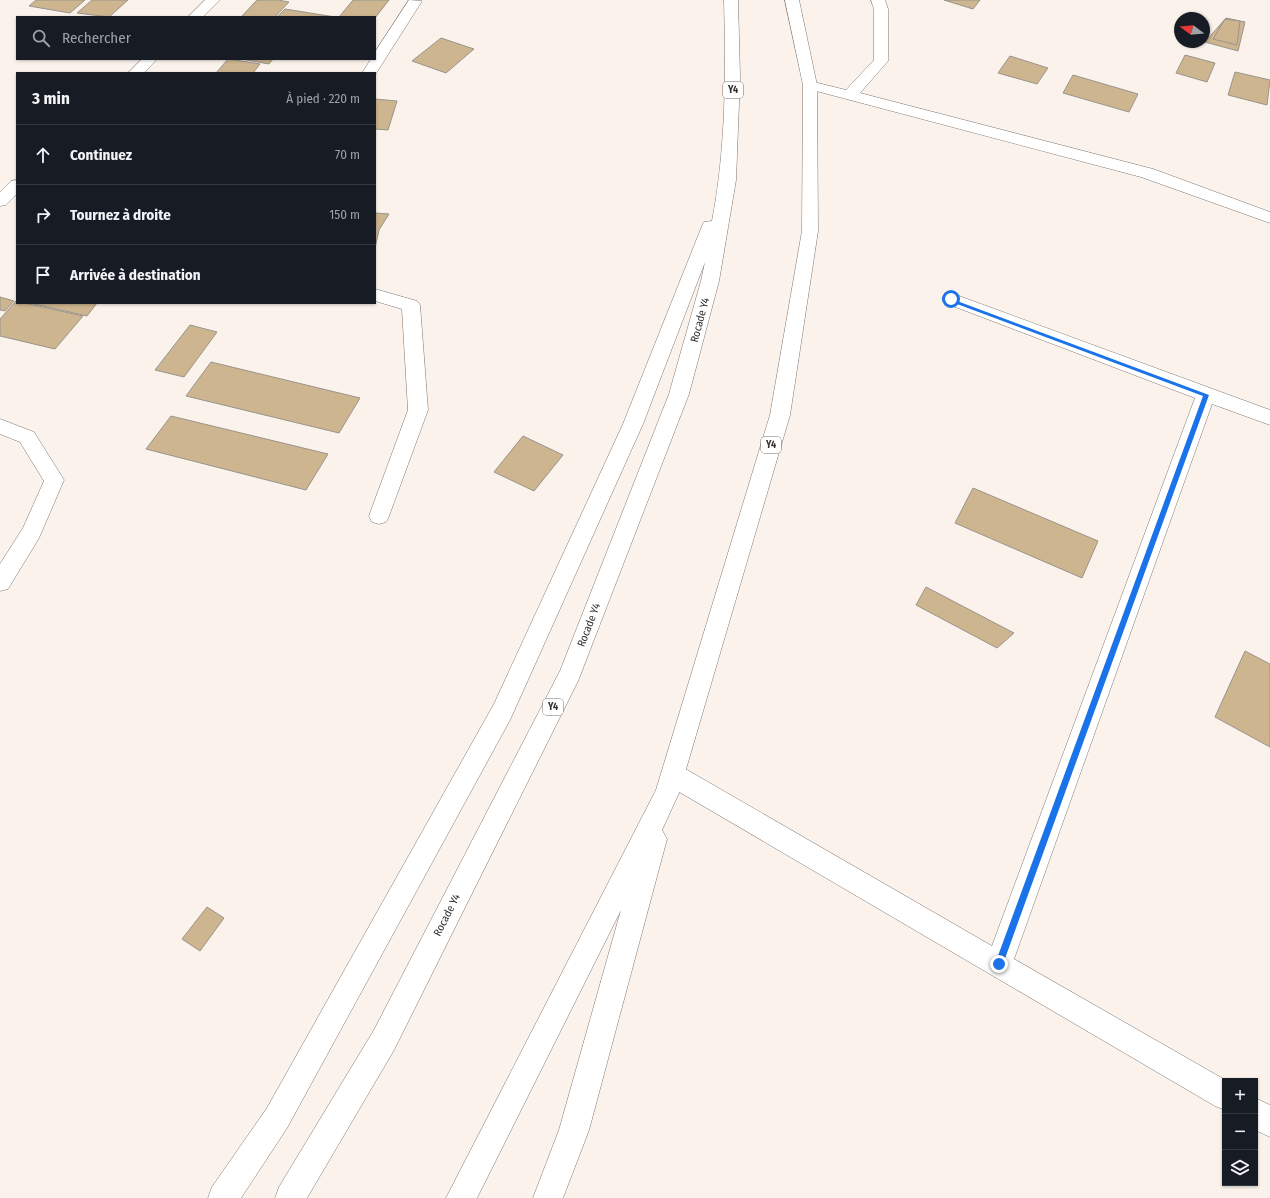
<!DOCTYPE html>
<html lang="fr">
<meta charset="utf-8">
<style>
body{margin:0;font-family:"Fira Sans Condensed",sans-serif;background:#20242c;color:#f1f3f6}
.controls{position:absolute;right:12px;bottom:12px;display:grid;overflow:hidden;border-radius:0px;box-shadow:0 1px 3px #0004}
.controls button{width:36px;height:36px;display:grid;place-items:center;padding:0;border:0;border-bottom:1px solid #363941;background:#171b24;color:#f1f3f6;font:20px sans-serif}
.compass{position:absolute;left:1174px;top:12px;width:36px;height:36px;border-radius:50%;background:#171b24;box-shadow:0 1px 3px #0004;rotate:286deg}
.stop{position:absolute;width:12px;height:12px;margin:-9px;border:3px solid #1a73e8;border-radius:50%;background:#fff}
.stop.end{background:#1a73e8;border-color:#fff;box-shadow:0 1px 4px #0008}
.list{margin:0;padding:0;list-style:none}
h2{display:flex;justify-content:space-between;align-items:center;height:52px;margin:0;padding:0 16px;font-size:17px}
h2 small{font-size:13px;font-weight:400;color:#9ea1a6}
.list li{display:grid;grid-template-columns:26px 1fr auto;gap:12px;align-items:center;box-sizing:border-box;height:60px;padding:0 16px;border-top:1px solid #363941}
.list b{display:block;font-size:15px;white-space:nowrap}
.list em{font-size:13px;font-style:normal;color:#9ea1a6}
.icon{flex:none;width:22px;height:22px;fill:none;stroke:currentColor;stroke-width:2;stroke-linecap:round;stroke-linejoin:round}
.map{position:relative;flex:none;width:1270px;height:1198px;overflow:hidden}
.search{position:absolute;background:#171b24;box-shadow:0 1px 3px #0004;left:16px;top:16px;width:360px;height:44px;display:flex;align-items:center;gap:10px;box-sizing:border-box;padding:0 14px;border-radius:0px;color:#9ea1a6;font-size:15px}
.panel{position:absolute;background:#171b24;box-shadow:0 1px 3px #0004;left:16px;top:72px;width:360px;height:232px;border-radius:0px}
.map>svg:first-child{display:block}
.building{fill:#cdb58f;stroke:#99948c}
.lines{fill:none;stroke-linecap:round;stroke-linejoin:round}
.minor-casing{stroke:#7e7671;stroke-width:1}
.highway-casing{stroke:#7e7671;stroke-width:1}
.minor{fill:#fff;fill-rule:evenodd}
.highway{fill:#fff;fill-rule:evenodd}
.route{fill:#1a73e8}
.labels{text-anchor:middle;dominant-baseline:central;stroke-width:3.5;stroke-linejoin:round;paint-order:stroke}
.shield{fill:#fff;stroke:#716f6d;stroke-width:1}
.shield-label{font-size:10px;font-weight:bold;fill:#34312f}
.street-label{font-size:11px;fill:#34312f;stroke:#fff}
</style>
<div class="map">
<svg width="1270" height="1198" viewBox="0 0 1270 1198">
<rect width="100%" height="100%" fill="#fbf2ec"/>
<g class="building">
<polygon points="36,0 85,0 70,13 29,6"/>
<polygon points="92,0 128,0 109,17 77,13"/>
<polygon points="257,0 278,0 289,2 275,17 241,17"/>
<polygon points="353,0 389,0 375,18 339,17"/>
<polygon points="944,0 980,0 973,9"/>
<polygon points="285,9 335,17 277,17"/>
<polygon points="1226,18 1245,22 1238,51 1205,42"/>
<polygon points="1225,19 1240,21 1237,45 1213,39"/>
<polygon points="441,38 474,49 446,73 412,61"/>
<polygon points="1185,55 1215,63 1207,82 1176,73"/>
<polygon points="1010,56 1048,68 1037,84 998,73"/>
<polygon points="228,59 229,59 260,64 253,73 216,73"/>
<polygon points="241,59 273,59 269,64"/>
<polygon points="1235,72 1270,80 1267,105 1228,95"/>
<polygon points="1073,75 1138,94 1129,112 1063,93"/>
<polygon points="375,99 397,101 388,130 375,129"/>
<polygon points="375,213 389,214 379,230 375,248"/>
<polygon points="0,297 14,301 5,311 0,310"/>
<polygon points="16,301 17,303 25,303 83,316 55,349 0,336 0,319"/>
<polygon points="30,303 97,303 87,316"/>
<polygon points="190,325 217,332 184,377 155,370"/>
<polygon points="211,362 360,398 339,433 186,396"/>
<polygon points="171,416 328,454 306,490 146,449"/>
<polygon points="523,436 563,455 534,491 494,472"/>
<polygon points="973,488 1098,541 1082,578 955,523"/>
<polygon points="926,587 1014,633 997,648 916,605"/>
<polygon points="1245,651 1270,664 1270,747 1215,717"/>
<polygon points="207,907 224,918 200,951 182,939"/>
</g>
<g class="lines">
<g class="minor-casing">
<g id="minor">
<polygon points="205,0 220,0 203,17 188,17"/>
<polygon points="409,0 422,1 375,75 375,73 362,73 371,59 375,59 375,52"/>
<polygon points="871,0 885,0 888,9 888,61 860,93 1153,169 1270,212 1270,223 1141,177 805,88 803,85 805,82 810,81 846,90 874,60 874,9"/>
<polygon points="142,59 157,59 144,73 128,73"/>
<polygon points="17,180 17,194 6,205 0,206 0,192 11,181"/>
<polygon points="375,289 417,301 420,305 428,410 389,516 386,522 379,524 372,522 369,516 408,410 402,309 375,301"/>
<polygon points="951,293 1270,410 1270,425 1212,404 1014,959 1227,1081 1225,1081 1225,1110 1215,1106 664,783 661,775 664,767 673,763 682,767 992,946 1195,398 945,303 942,299 945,295"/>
<polygon points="0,419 34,432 64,480 39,538 8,589 0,591 0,564 23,528 44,481 20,442 0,434"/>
<polygon points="1255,1098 1270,1105 1270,1137 1255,1130"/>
</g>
</g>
<g class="highway-casing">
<g id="highway">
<path d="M724,0h14l2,77 -4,103 -17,101 -30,113 -111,287 -184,369 -87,148h-32l4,-11 95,-157 186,-359 109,-277 32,-113 4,-19 -62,162 -133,296 -223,408 -46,70h-33l4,-11 55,-79 227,-404 129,-280 79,-198 2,-4 8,-1c14,-73 14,-147 12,-221z"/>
<polygon points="785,0 799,0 817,85 818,231 790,415 679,793 662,830 667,839 589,1130 563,1198 533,1198 559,1130 621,910 477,1198 446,1198 656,790 770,415 802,231 803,85"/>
</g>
</g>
<use href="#minor" class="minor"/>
<use href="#highway" class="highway"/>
</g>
<polygon class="route" points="949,298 1209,395 1003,964 999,968 995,964 1203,396 949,301"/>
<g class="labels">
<g class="shield">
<rect x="723" y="82" width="20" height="16" rx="3"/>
<rect x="761" y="437" width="20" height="16" rx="3"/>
<rect x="543" y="699" width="20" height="16" rx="3"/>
</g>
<g class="shield-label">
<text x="733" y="90">Y4</text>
<text x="771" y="445">Y4</text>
<text x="553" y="707">Y4</text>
</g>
<g class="street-label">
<text transform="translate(700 320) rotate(-75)">Rocade Y4</text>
<text transform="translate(589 625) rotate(-69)">Rocade Y4</text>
<text transform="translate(447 915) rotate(-63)">Rocade Y4</text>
</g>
</g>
</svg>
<div class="controls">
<button>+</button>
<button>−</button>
<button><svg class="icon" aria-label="layers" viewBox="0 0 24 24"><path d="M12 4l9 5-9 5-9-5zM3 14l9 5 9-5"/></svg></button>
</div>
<svg class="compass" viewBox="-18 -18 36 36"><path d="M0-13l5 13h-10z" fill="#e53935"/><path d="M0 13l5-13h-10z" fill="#9ea1a6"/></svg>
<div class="stop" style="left:951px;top:299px"></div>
<div class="stop end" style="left:999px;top:964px"></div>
<div class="search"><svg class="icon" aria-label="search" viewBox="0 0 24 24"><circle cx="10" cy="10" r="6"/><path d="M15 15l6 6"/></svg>Rechercher</div>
<section class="panel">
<h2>3 min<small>À pied · 220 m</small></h2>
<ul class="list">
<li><svg class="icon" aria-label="ahead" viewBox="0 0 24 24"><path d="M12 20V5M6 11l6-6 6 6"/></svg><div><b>Continuez</b></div><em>70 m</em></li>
<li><svg class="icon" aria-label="right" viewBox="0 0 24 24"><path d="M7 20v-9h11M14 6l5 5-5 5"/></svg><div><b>Tournez à droite</b></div><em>150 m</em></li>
<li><svg class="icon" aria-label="arrive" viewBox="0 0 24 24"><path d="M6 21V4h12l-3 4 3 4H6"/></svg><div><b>Arrivée à destination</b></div></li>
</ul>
</section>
</div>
